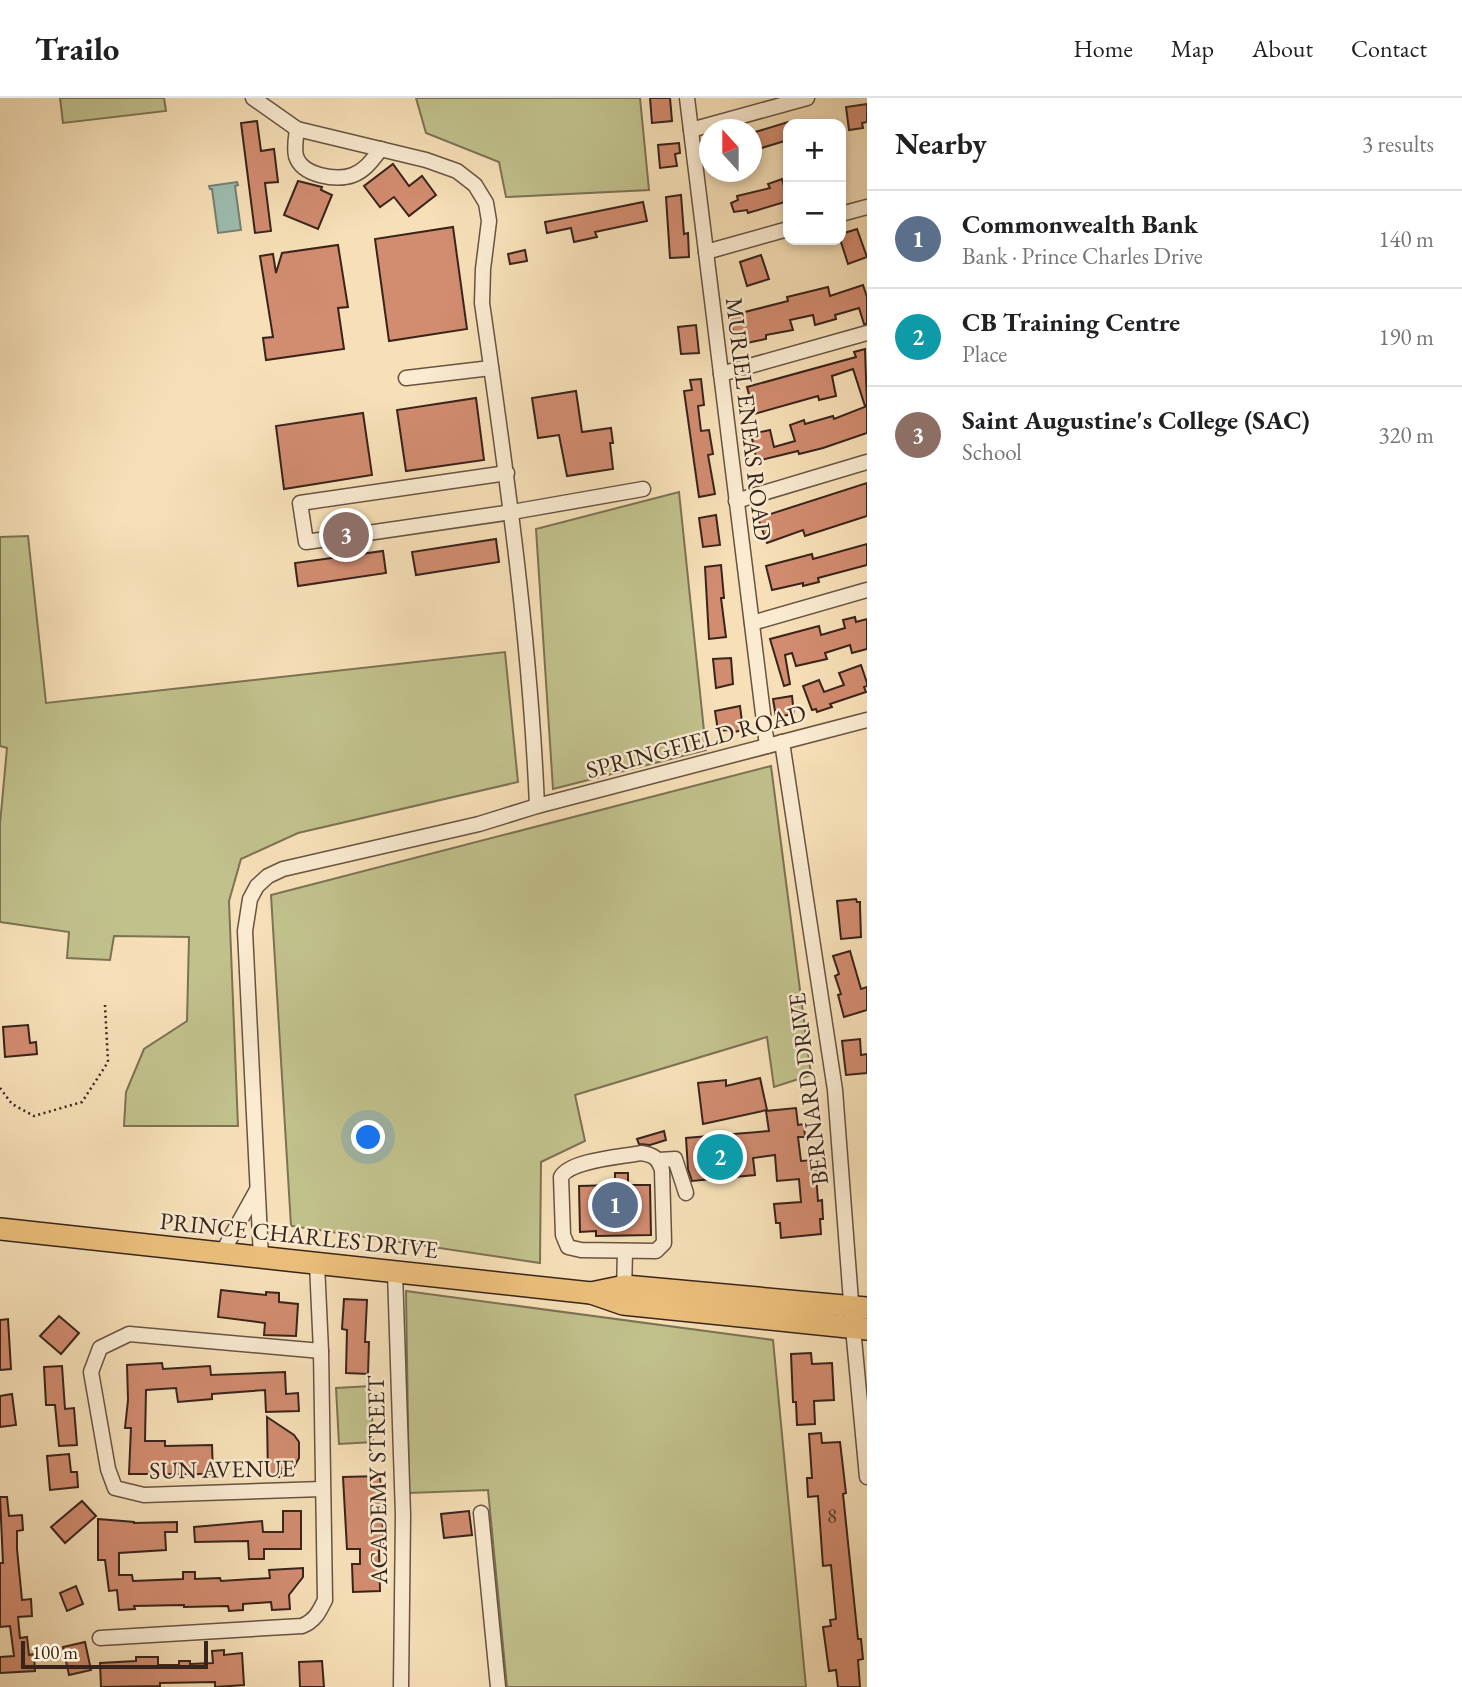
<!DOCTYPE html>
<meta charset="utf-8">
<style>
body{margin:0;font-family:"EB Garamond",serif;background:#f2f2f2;color:#202124}
.controls{position:absolute;right:21px;top:21px;display:grid;overflow:hidden;border-radius:14px;box-shadow:0 4px 10px #0003}
.controls button{width:63px;height:63px;display:grid;place-items:center;padding:0;border:0;border-bottom:2px solid #e0e0e0;background:#fff;color:#202124;font:35px sans-serif}
.compass{position:absolute;left:699px;top:21px;width:63px;height:63px;border-radius:50%;background:#fff;box-shadow:0 4px 10px #0003;rotate:339deg}
.scale{position:absolute;left:21px;bottom:18px;width:187px;box-sizing:border-box;padding-left:7px;border:4px solid #38241b;border-top:0;font-size:19px;line-height:24px;white-space:nowrap;color:#38241b;-webkit-text-stroke:5px #faebd1;paint-order:stroke}
.you{position:absolute;left:369px;top:1040px;width:24px;height:24px;margin:-18px;border:5px solid #fff;border-radius:50%;background:#1a73e8;box-shadow:0 0 0 10px #1a73e833}
.badge{display:grid;place-items:center;width:46px;height:46px;border-radius:50%;background:#8f2418;color:#fff;font-size:23px;font-weight:700}
.pin{position:absolute;translate:-50% -50%;border:4px solid #fff;box-shadow:0 2px 7px #0006}
.list{margin:0;padding:0;list-style:none}
h2{display:flex;justify-content:space-between;align-items:center;height:91px;margin:0;padding:0 28px;font-size:30px}
h2 small{font-size:23px;font-weight:400;color:#757577}
.list li{display:grid;grid-template-columns:46px 1fr auto;gap:21px;align-items:center;box-sizing:border-box;height:98px;padding:0 28px;border-top:2px solid #e0e0e0}
.list b{display:block;font-size:26px;white-space:nowrap}
.list p{margin:0;font-size:23px;white-space:nowrap;color:#757577}
.list em{font-size:23px;font-style:normal;color:#757577}
.map{position:relative;flex:none;width:867px;height:1589px;overflow:hidden}
header{display:flex;align-items:center;gap:42px;box-sizing:border-box;height:98px;padding:0 35px;background:#fff;border-bottom:2px solid #e0e0e0}
header strong{font-size:33px}
nav{display:flex;gap:38px;margin-inline-start:auto;font-size:24px}
main{display:flex}
aside{flex:1;background:#fff}
.map>svg:first-child{display:block}
.green{fill:#c1c18c;stroke:#7c7254;stroke-width:2}
.water{fill:#9dbdb0;stroke:#758074;stroke-width:2}
.building{fill:#d28c70;stroke:#38241b;stroke-width:2}
.lines{fill:none;stroke-linecap:round;stroke-linejoin:round}
.minor-casing{stroke:#685342;stroke-width:17}
.highway-casing{stroke:#38241b;stroke-width:24}
.path{stroke:#38241b;stroke-width:2.5;stroke-dasharray:2 3.5;stroke-linecap:butt}
.minor{stroke:#faebd1;stroke-width:14}
.highway{stroke:#ecc07c;stroke-width:21}
.labels{text-anchor:middle;dominant-baseline:central;stroke-width:5;stroke-linejoin:round;paint-order:stroke}
.number-label{font-size:21px;fill:#5e3e30}
.street-label{font-size:24px;fill:#38241b;stroke:#faebd1}
</style>
<header>
<strong>Trailo</strong>
<nav><a>Home</a><a>Map</a><a>About</a><a>Contact</a></nav>
</header>
<main>
<div class="map">
<svg width="867" height="1589" viewBox="0 0 867 1589">
<rect width="100%" height="100%" fill="#f7e0b8"/>
<filter id="stains"><feTurbulence type="fractalNoise" baseFrequency=".00286" numOctaves="4"/><feColorMatrix values="0 0 0 0 .2 0 0 0 0 .09 0 0 0 0 .02 0 0 0 .5 -.17"/></filter>
<radialGradient id="worn" r=".72"><stop offset=".6" stop-color="#630" stop-opacity="0"/><stop offset="1" stop-color="#630" stop-opacity=".3"/></radialGradient>
<g class="green">
<polygon points="60,0 164,0 166,13 63,25"/>
<polygon points="416,0 640,0 649,92 506,99 499,64 426,35"/>
<polygon points="679,394 706,652 553,691 536,431"/>
<polygon points="28,438 46,605 505,554 518,684 298,735 241,761 229,803 238,1028 124,1028 126,994 144,951 187,923 189,839 114,838 110,862 67,860 69,834 0,824 0,726 7,650 0,648 0,439"/>
<polygon points="771,668 811,977 774,989 767,939 575,997 585,1043 541,1064 540,1165 291,1128 271,797"/>
<polygon points="406,1193 773,1242 806,1589 507,1589 488,1392 409,1395"/>
<polygon points="371,1288 373,1344 339,1346 336,1290"/>
</g>
<polygon class="water" points="237,84 238,87 235,88 241,132 218,135 212,91 210,91 209,88"/>
<g class="building">
<polygon points="650,0 670,0 672,23 652,25"/>
<polygon points="867,6 867,24 862,25 863,30 849,32 846,9"/>
<polygon points="257,23 261,53 274,51 278,84 265,85 271,133 255,135 241,25"/>
<polygon points="788,24 788,42 755,52 752,35"/>
<polygon points="679,45 680,55 675,56 677,68 660,70 658,47"/>
<polygon points="393,66 409,88 422,78 436,97 409,118 394,99 380,109 364,88"/>
<polygon points="782,81 788,103 748,115 747,112 734,114 731,105 738,102 737,98 770,90 768,86"/>
<polygon points="298,83 322,89 321,92 332,97 318,131 284,117"/>
<polygon points="681,97 684,136 688,135 689,159 670,160 666,99"/>
<polygon points="643,104 647,123 595,134 597,139 574,144 571,130 547,135 545,124"/>
<polygon points="453,129 467,231 389,243 375,141"/>
<polygon points="857,131 867,159 848,166 841,144 841,136"/>
<polygon points="338,147 348,209 338,210 344,251 266,262 263,240 273,239 260,158 273,156 276,175 282,155"/>
<polygon points="525,152 527,163 510,166 508,156"/>
<polygon points="761,157 769,181 747,188 740,164"/>
<polygon points="863,187 867,199 867,226 864,226 859,210 835,217 836,221 815,227 813,217 790,222 793,232 766,237 766,241 756,243 743,246 741,235 734,237 729,218 788,203 787,199 828,189 830,198"/>
<polygon points="696,227 699,255 681,256 678,229"/>
<polygon points="865,251 867,307 865,308 853,271 832,278 836,298 819,302 818,298 754,316 747,289 856,259 854,254"/>
<polygon points="701,281 704,307 698,308 701,333 709,332 713,356 708,357 715,396 699,399 684,293 692,292 690,282"/>
<polygon points="576,293 582,334 611,330 613,345 610,345 613,371 567,378 559,337 538,340 532,300"/>
<polygon points="476,300 484,362 406,373 397,312"/>
<polygon points="867,308 867,335 823,350 799,356 798,353 757,363 751,336 770,332 774,349 795,343 790,327 804,322 805,326 833,318 834,321"/>
<polygon points="363,315 372,377 284,391 276,328"/>
<polygon points="867,385 867,418 805,438 803,432 767,445 758,420"/>
<polygon points="716,417 720,447 703,449 699,420"/>
<polygon points="496,441 499,464 416,477 412,454"/>
<polygon points="867,446 867,467 818,480 819,484 803,488 803,485 772,492 766,468 812,456 813,461"/>
<polygon points="383,453 386,475 298,488 295,465"/>
<polygon points="721,467 724,500 721,500 726,539 709,541 705,469"/>
<polygon points="855,519 856,524 867,521 867,551 852,555 850,547 825,555 827,561 796,568 792,555 785,557 790,586 784,588 770,541 819,528 821,537 845,530 843,522"/>
<polygon points="731,560 733,586 716,590 713,561"/>
<polygon points="861,567 867,585 867,588 864,589 866,594 830,606 832,609 817,614 816,611 812,612 803,588 819,582 824,594 844,587 839,575"/>
<polygon points="792,598 794,616 776,619 773,601"/>
<polygon points="740,608 743,632 730,635 729,632 718,633 715,613"/>
<polygon points="856,801 857,804 860,804 860,809 861,839 841,841 837,803"/>
<polygon points="850,853 861,891 867,889 867,912 844,919 838,897 841,896 835,878 839,876 833,858"/>
<polygon points="28,927 30,945 36,944 37,956 5,959 3,929"/>
<polygon points="860,941 861,957 867,956 867,975 846,977 842,943"/>
<polygon points="760,980 767,1012 703,1026 698,985 726,982 726,988"/>
<polygon points="796,1010 798,1027 804,1026 805,1039 798,1039 801,1063 815,1062 818,1103 822,1102 823,1121 820,1121 821,1136 781,1140 780,1125 776,1125 774,1106 801,1104 799,1081 777,1083 775,1057 753,1060 755,1077 692,1083 688,1071 686,1040 769,1033 766,1013"/>
<polygon points="664,1033 666,1042 650,1047 639,1046 637,1041"/>
<polygon points="615,1075 628,1075 628,1087 650,1087 651,1137 596,1138 596,1133 580,1134 579,1088 615,1087"/>
<polygon points="221,1192 266,1197 266,1194 279,1195 279,1204 298,1206 296,1238 264,1237 265,1225 218,1219"/>
<polygon points="344,1201 367,1202 365,1244 369,1244 368,1276 346,1275 347,1232 342,1231"/>
<polygon points="59,1218 79,1235 61,1256 40,1238"/>
<polygon points="8,1221 11,1271 0,1272 0,1222"/>
<polygon points="811,1255 812,1266 832,1265 834,1302 814,1303 815,1326 797,1327 796,1304 793,1304 791,1256"/>
<polygon points="162,1265 163,1271 210,1268 211,1277 285,1274 286,1296 298,1295 299,1313 266,1314 265,1292 212,1296 212,1301 178,1304 176,1290 146,1292 145,1343 165,1343 165,1348 212,1347 213,1376 129,1376 131,1330 125,1330 128,1302 127,1267"/>
<polygon points="62,1268 65,1311 74,1310 77,1347 59,1348 55,1307 46,1307 44,1269"/>
<polygon points="12,1296 16,1327 0,1329 0,1298"/>
<polygon points="267,1319 294,1337 299,1344 299,1360 294,1369 281,1370 281,1379 268,1379"/>
<polygon points="821,1335 822,1345 840,1344 846,1395 843,1396 858,1541 861,1541 863,1561 858,1562 860,1589 838,1589 836,1572 829,1573 823,1529 831,1528 830,1522 836,1521 831,1467 823,1468 818,1398 808,1399 807,1380 812,1380 809,1336"/>
<polygon points="69,1356 71,1374 77,1374 78,1389 50,1392 47,1358"/>
<polygon points="380,1378 384,1450 379,1450 380,1493 353,1494 352,1466 360,1466 360,1451 347,1451 343,1379"/>
<polygon points="0,1399 7,1399 9,1418 22,1417 23,1432 17,1433 17,1451 22,1502 31,1501 32,1518 18,1519 20,1540 27,1539 29,1557 34,1556 35,1573 0,1575 0,1559 14,1558 10,1528 0,1529 0,1465 3,1465"/>
<polygon points="82,1403 96,1418 65,1445 51,1429"/>
<polygon points="283,1413 301,1413 301,1451 264,1451 264,1461 249,1461 248,1443 195,1444 194,1429 262,1423 263,1434 283,1434"/>
<polygon points="469,1413 472,1437 444,1440 441,1416"/>
<polygon points="98,1421 134,1424 134,1425 177,1424 177,1434 165,1434 166,1452 119,1455 119,1477 132,1477 133,1483 183,1481 183,1474 195,1474 195,1481 220,1480 221,1483 270,1480 269,1472 303,1470 303,1479 289,1497 290,1511 272,1512 271,1504 243,1506 243,1512 229,1513 228,1508 184,1509 184,1507 134,1508 135,1511 119,1512 117,1492 109,1493 105,1462 98,1462"/>
<polygon points="76,1488 83,1506 67,1513 60,1495"/>
<polygon points="85,1544 91,1572 69,1577 63,1549"/>
<polygon points="224,1552 224,1557 242,1555 244,1587 215,1589 215,1584 160,1585 160,1588 101,1589 100,1565 136,1563 136,1559 158,1559 158,1567 179,1567 179,1563 190,1563 190,1566 213,1565 212,1553"/>
<polygon points="322,1563 324,1589 300,1589 299,1564"/>
</g>
<g class="lines">
<g class="minor-casing">
<g id="minor">
<path d="M253,0l44,31 129,31 31,11 18,14 11,18 3,18 -6,48 -1,34c24,167 48,334 55,503"/>
<polyline points="687,0 767,648"/>
<path d="M297,31c-1,8 -3,19 -1,27 6,20 41,25 57,19 13,-5 20,-16 28,-26"/>
<polyline points="691,32 807,0"/>
<polyline points="841,116 867,109"/>
<polyline points="706,154 788,131"/>
<polyline points="721,276 867,235"/>
<polyline points="406,280 491,270"/>
<polyline points="507,375 300,405 306,444 512,414 643,391"/>
<polyline points="736,403 867,364"/>
<polyline points="752,525 867,492"/>
<polyline points="782,644 835,992 853,1230 867,1379"/>
<path d="M641,1055c13,2 17,5 21,17l2,73 -8,8 -75,-1 -13,-3 -5,-12 -2,-58c9,-17 61,-20 80,-24z"/>
<polyline points="659,1062 675,1061 686,1095"/>
<polyline points="222,1155 257,1092"/>
<polyline points="261,1159 245,833 250,801 257,788 268,778 283,771 479,726 537,708 867,622"/>
<polyline points="395,1174 403,1417 401,1589"/>
<polyline points="624,1195 625,1153"/>
<polyline points="321,1253 129,1236 100,1250 91,1274 108,1371 115,1390 144,1397 322,1391"/>
<polyline points="481,1415 498,1589"/>
<path d="M100,1540l202,-12c13,-5 17,-14 23,-26l-4,-249 -4,-87"/>
</g>
</g>
<g class="highway-casing">
<g id="highway">
<polyline points="0,1131 591,1195 623,1206 867,1231"/>
<polyline points="591,1195 625,1188 867,1210"/>
</g>
</g>
<polyline class="path" points="0,990 12,1006 34,1018 82,1004 108,964 105,907"/>
<use href="#minor" class="minor"/>
<use href="#highway" class="highway"/>
</g>
<g class="labels">
<g class="number-label">
<text x="832" y="1417">8</text>
</g>
<g class="street-label">
<text transform="translate(749 321) rotate(83)">MURIEL ENEAS ROAD</text>
<text transform="translate(696 643) rotate(-15)">SPRINGFIELD ROAD</text>
<text transform="translate(808 991) rotate(-97)">BERNARD DRIVE</text>
<text transform="translate(299 1137) rotate(6)">PRINCE CHARLES DRIVE</text>
<text transform="translate(222 1371) rotate(-1)">SUN AVENUE</text>
<text transform="translate(377 1382) rotate(-91)">ACADEMY STREET</text>
</g>
</g>
<rect width="100%" height="100%" filter="url(#stains)"/>
<rect width="100%" height="100%" fill="url(#worn)"/>
</svg>
<div class="controls">
<button>+</button>
<button>−</button>
</div>
<svg class="compass" viewBox="-18 -18 36 36"><path d="M0-13l5 13h-10z" fill="#e53935"/><path d="M0 13l5-13h-10z" fill="#757577"/></svg>
<div class="scale">100 m</div>
<div class="you"></div>
<div class="pin badge" style="left:615px;top:1107px;background:#5c6f8a">1</div>
<div class="pin badge" style="left:720px;top:1059px;background:#0f9aa8">2</div>
<div class="pin badge" style="left:346px;top:437px;background:#8d6e63">3</div>
</div>
<aside>
<h2>Nearby<small>3 results</small></h2>
<ul class="list">
<li><span class="badge" style="background:#5c6f8a">1</span><div><b>Commonwealth Bank</b><p>Bank · Prince Charles Drive</p></div><em>140 m</em></li>
<li><span class="badge" style="background:#0f9aa8">2</span><div><b>CB Training Centre</b><p>Place</p></div><em>190 m</em></li>
<li><span class="badge" style="background:#8d6e63">3</span><div><b>Saint Augustine's College (SAC)</b><p>School</p></div><em>320 m</em></li>
</ul>
</aside>
</main>
